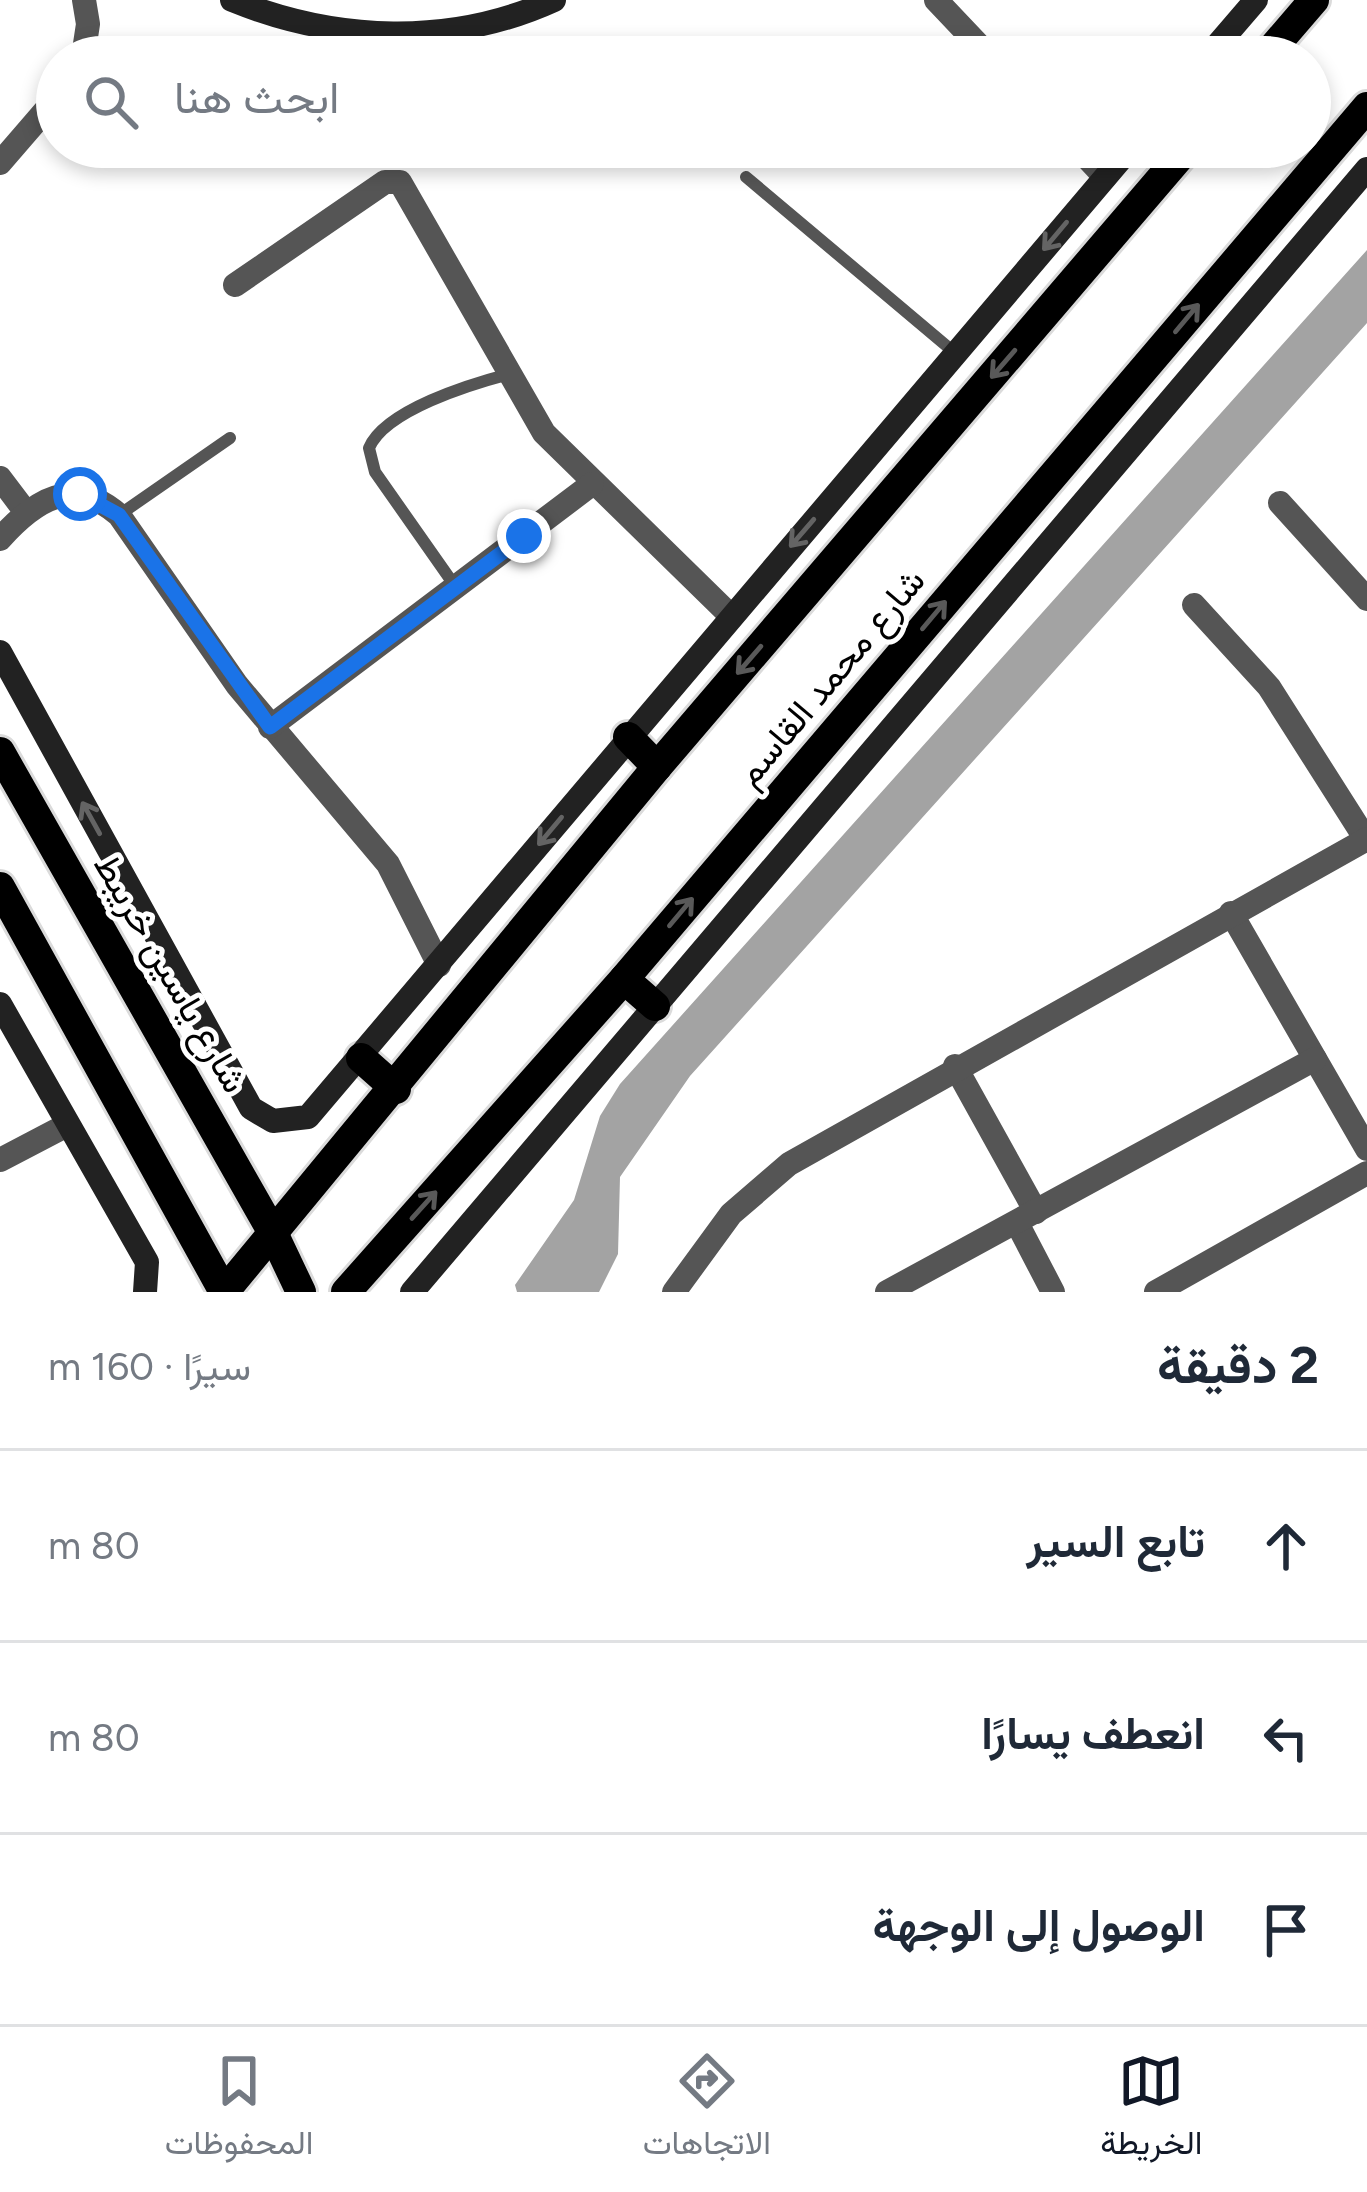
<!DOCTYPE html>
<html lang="ar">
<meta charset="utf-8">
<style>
body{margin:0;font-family:Figtree,Vazirmatn,sans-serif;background:#f6f6f7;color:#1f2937;direction:rtl}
.stop{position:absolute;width:36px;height:36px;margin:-27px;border:9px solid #1a73e8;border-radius:50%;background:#fff}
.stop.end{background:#1a73e8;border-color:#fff;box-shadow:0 3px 12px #0008}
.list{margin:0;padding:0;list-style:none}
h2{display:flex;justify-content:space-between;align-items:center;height:156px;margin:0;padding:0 48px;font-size:51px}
h2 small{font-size:39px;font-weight:400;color:#747a83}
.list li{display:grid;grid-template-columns:78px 1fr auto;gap:36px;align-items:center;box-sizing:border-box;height:192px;padding:0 48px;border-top:3px solid #e0e1e3}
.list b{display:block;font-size:45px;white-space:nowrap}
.list em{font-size:39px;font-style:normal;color:#747a83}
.icon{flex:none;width:66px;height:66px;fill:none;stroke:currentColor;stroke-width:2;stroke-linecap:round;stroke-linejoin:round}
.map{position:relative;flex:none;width:1367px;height:1292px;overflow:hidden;direction:ltr}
.search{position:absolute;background:#fff;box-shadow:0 6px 18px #0003;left:36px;right:36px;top:36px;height:132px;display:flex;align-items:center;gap:30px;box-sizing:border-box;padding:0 42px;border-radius:66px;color:#747a83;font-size:45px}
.sheet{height:732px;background:#fff}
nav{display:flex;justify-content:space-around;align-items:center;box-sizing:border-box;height:168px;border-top:3px solid #e0e1e3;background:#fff;font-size:33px;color:#747a83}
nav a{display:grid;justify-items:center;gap:6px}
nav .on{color:#111827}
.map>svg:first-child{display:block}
.water{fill:#a3a3a3}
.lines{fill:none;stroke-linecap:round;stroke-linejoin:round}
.primary-casing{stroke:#dbdbdb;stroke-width:36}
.service{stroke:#555;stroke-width:12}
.minor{stroke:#555;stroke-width:24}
.tertiary{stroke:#555;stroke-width:24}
.secondary{stroke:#222;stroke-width:24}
.primary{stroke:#000;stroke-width:30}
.oneway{stroke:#646464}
.oneway2{stroke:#595959}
.route{stroke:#1a73e8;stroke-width:15}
.labels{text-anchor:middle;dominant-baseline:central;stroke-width:10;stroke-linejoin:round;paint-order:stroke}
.street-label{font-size:36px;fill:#000;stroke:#fff}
</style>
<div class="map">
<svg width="1367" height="1292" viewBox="0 0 1367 1292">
<rect width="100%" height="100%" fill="#fff"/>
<polygon class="water" points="1367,250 1367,323 690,1076 620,1177 618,1254 599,1292 517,1292 515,1285 574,1200 600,1116 620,1084"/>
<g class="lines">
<g class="primary-casing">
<g id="primary">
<polyline points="1265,57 1314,0"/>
<polyline points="628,737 657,767"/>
<polyline points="0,752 273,1233 301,1292"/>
<polyline points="0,887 224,1292"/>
<polyline points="624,979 655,1006"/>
<polyline points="361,1058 396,1089"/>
<polyline points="224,1292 657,767 1188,147"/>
<polyline points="346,1292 624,979 1367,107"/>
</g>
</g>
<g class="service">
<polyline points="746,177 955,353"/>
<polyline points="119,515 230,438"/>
<path d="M455,586l-80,-114 -6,-24c16,-38 102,-64 140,-74"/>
</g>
<g class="minor">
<polyline points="936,0 990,57"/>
<polyline points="83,57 88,24 84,0"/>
<polyline points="1077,147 1105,177"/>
<polyline points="0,163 57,97"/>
<polyline points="235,285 385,182 400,182 544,433 731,616"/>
<polyline points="0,478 25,511"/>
<polyline points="1280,503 1367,599"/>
<path d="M0,539c35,-39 73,-64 119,-24l118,170 151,179 51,101"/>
<polyline points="1194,605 1269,687 1367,841"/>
<polyline points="270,727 592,484"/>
<polyline points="1231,913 1367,1149"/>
<polyline points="955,1066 1036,1212"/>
<polyline points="0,1160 67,1125"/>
<polyline points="1017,1223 1053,1292"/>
<polyline points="887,1292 1315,1059"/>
<polyline points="1156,1292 1367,1173"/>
</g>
<polyline class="tertiary" points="674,1292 731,1214 789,1164 1367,839"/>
<g class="secondary">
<path d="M232,0c103,42 219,47 322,0"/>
<polyline points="1207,57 1256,0"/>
<polyline points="0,652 251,1108 273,1121 308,1117 1131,147"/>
<polyline points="0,1004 147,1262 145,1292"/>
<polyline points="412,1292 1367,169"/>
</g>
<use href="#primary" class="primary"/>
</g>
<defs><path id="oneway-shaft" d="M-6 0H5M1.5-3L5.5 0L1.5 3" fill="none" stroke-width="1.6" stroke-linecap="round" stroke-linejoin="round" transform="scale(3)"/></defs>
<g class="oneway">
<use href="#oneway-shaft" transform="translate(1055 236) rotate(130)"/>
<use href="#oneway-shaft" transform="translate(802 533) rotate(131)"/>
<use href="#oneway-shaft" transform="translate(91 818) rotate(-119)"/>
<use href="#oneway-shaft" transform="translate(550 831) rotate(130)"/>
</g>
<g class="oneway2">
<use href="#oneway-shaft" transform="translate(1187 318) rotate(-50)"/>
<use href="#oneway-shaft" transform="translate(1003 364) rotate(131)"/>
<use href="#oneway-shaft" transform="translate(934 615) rotate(-50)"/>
<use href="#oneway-shaft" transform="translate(749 660) rotate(131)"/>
<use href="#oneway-shaft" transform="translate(681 912) rotate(-50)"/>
<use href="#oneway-shaft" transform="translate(424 1205) rotate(-48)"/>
</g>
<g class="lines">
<polyline class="route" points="80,494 119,515 270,727 524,536"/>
</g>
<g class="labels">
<g class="street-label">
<text transform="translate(830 677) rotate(-50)">شارع محمد القاسم</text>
<text transform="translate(171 973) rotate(60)">شارع ياسين خريبط</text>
</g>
</g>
</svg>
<div class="stop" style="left:80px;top:494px"></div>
<div class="stop end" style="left:524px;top:536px"></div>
<div class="search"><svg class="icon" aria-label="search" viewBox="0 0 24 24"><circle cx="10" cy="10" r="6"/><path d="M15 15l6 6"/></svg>ابحث هنا</div>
</div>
<section class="sheet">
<h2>2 دقيقة<small>سيرًا · 160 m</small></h2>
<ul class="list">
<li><svg class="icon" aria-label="ahead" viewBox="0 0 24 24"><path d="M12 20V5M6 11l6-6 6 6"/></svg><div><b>تابع السير</b></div><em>80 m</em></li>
<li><svg class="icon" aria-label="left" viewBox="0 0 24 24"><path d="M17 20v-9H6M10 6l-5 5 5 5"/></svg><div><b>انعطف يسارًا</b></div><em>80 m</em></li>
<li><svg class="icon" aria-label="arrive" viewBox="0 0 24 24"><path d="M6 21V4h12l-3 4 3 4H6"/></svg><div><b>الوصول إلى الوجهة</b></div></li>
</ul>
</section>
<nav>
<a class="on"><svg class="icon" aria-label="map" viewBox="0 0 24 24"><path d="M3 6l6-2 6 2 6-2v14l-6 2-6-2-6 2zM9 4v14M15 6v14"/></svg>الخريطة</a>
<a><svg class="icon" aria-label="directions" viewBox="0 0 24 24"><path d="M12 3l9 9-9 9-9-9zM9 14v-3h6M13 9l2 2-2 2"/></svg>الاتجاهات</a>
<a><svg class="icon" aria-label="saved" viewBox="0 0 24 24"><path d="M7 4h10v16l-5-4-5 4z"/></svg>المحفوظات</a>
</nav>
